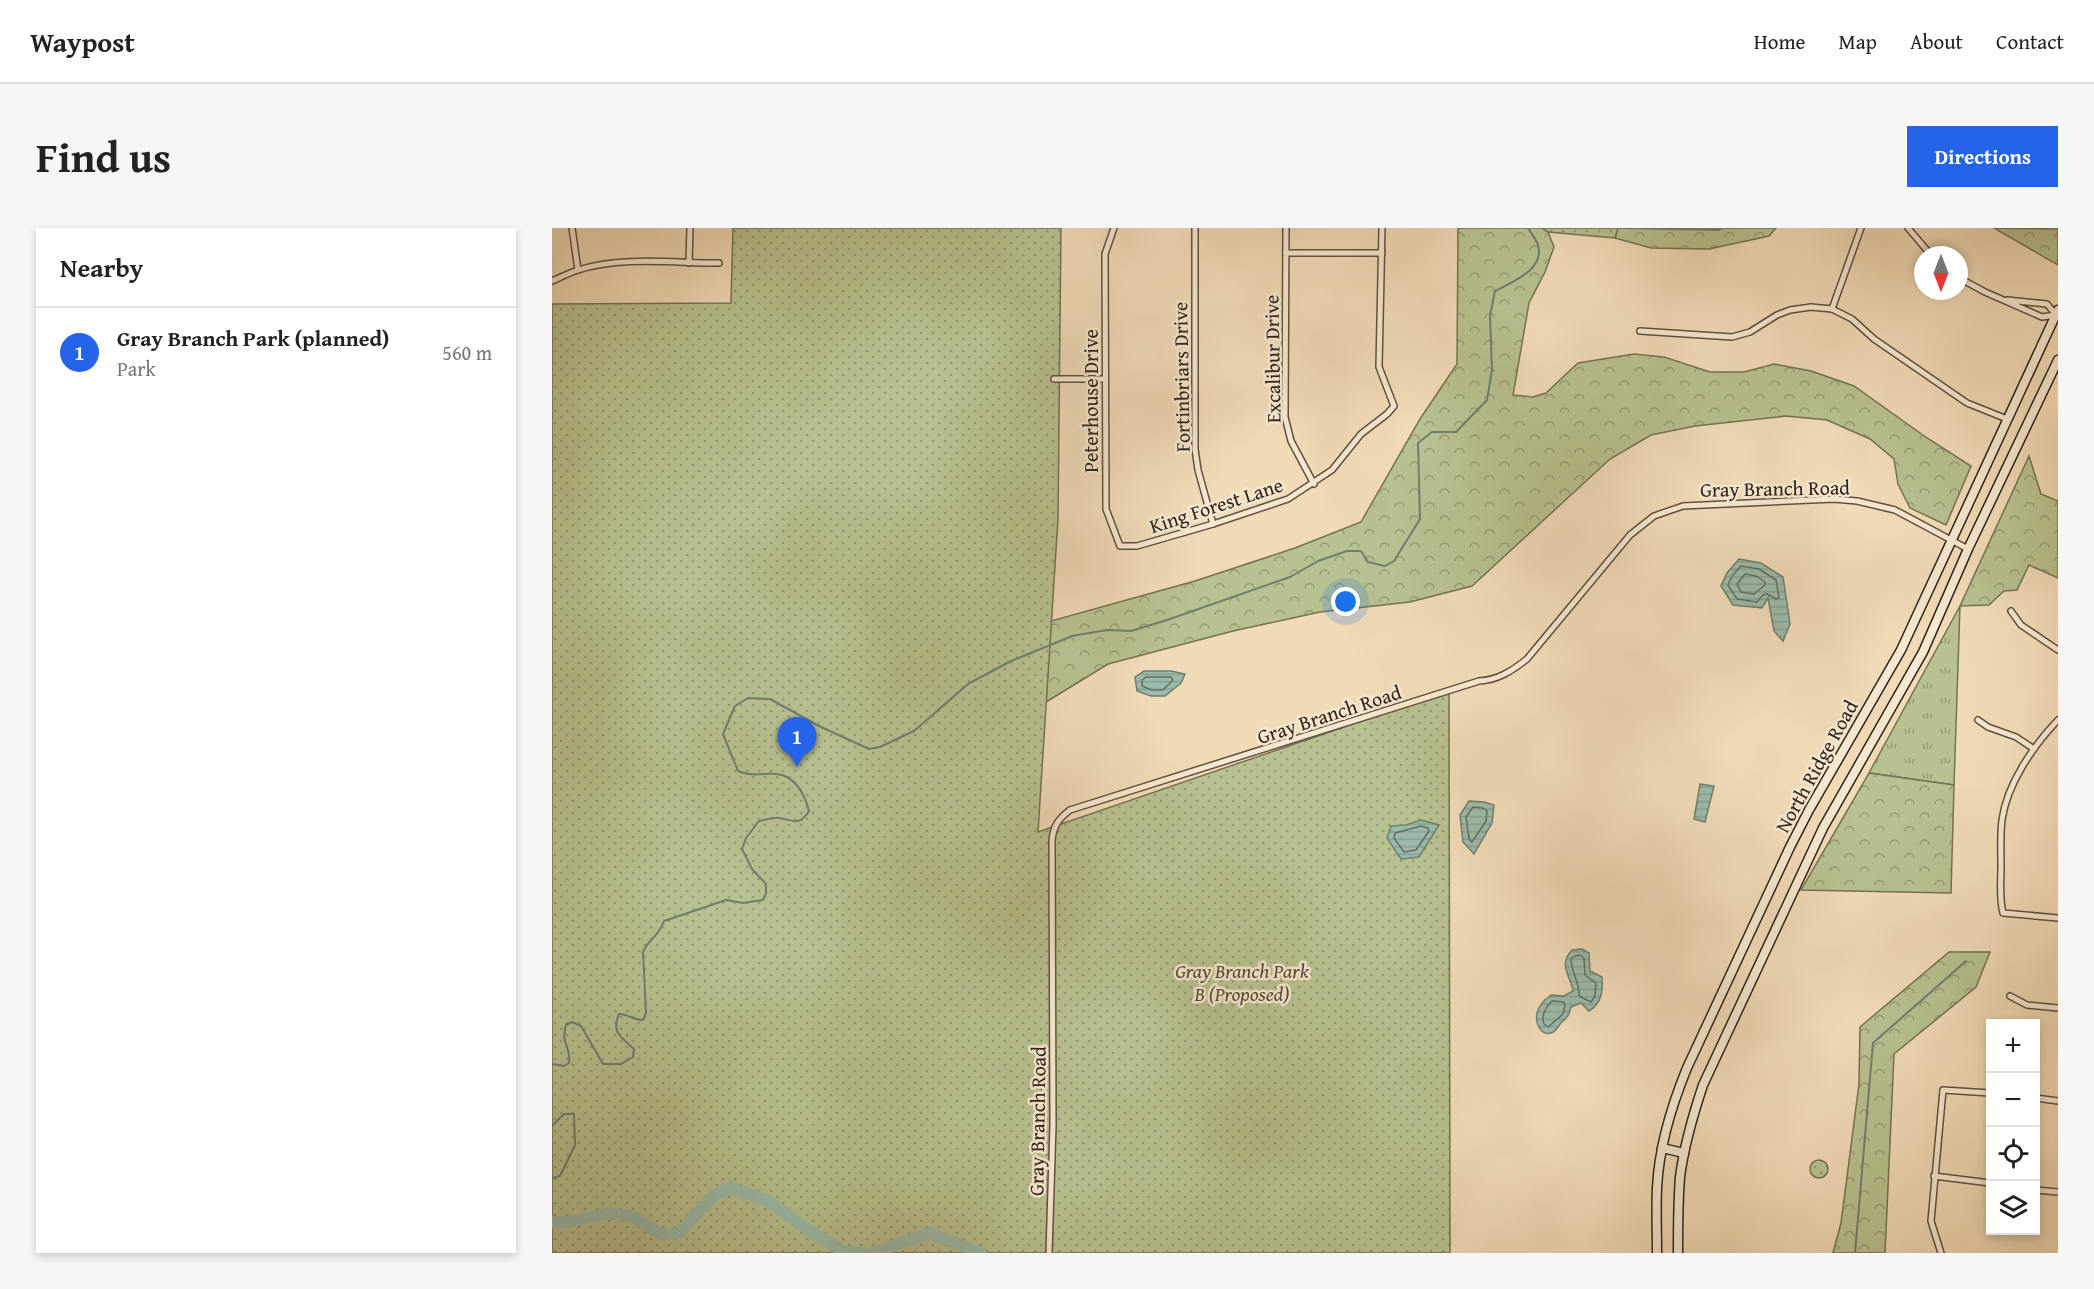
<!DOCTYPE html>
<meta charset="utf-8">
<style>
body{margin:0;font-family:"Gentium Book Plus",serif;background:#f6f6f6;color:#222}
.controls{position:absolute;right:18px;bottom:18px;display:grid;overflow:hidden;border-radius:0px;box-shadow:0 3px 9px #0003}
.controls button{width:54px;height:54px;display:grid;place-items:center;padding:0;border:0;border-bottom:2px solid #e0e0e0;background:#fff;color:#222;font:30px sans-serif}
.compass{position:absolute;left:1362px;top:18px;width:54px;height:54px;border-radius:50%;background:#fff;box-shadow:0 3px 9px #0003;rotate:180deg}
.you{position:absolute;left:794px;top:374px;width:21px;height:21px;margin:-15px;border:4px solid #fff;border-radius:50%;background:#1a73e8;box-shadow:0 0 0 9px #1a73e833}
.badge{display:grid;place-items:center;width:39px;height:39px;border-radius:50%;background:#2563eb;color:#fff;font-size:20px;font-weight:700}
.pin{position:absolute;translate:-50% -50px;filter:drop-shadow(0 2px 3px #0008)}
.pin::after{content:'';position:absolute;top:32px;width:21px;height:18px;background:inherit;clip-path:polygon(0 0,100% 0,50% 100%)}
.list{margin:0;padding:0;list-style:none}
h2{display:flex;justify-content:space-between;align-items:center;height:78px;margin:0;padding:0 24px;font-size:26px}
h2 small{font-size:20px;font-weight:400;color:#767676}
.list li{display:grid;grid-template-columns:39px 1fr auto;gap:18px;align-items:center;box-sizing:border-box;height:90px;padding:0 24px;border-top:2px solid #e0e0e0}
.list b{display:block;font-size:22px;white-space:nowrap}
.list p{margin:0;font-size:20px;white-space:nowrap;color:#767676}
.list em{font-size:20px;font-style:normal;color:#767676}
.icon{flex:none;width:33px;height:33px;fill:none;stroke:currentColor;stroke-width:2;stroke-linecap:round;stroke-linejoin:round}
.map{position:relative;flex:none;width:1506px;height:1025px;overflow:hidden;border-radius:0px}
header{display:flex;align-items:center;gap:36px;box-sizing:border-box;height:84px;padding:0 30px;background:#fff;border-bottom:2px solid #e0e0e0}
header strong{font-size:28px}
nav{display:flex;gap:33px;margin-inline-start:auto;font-size:21px}
.intro{display:flex;align-items:center;justify-content:space-between;box-sizing:border-box;height:144px;padding:0 36px}
h1{margin:0;font-size:42px}
.button{padding:15px 27px;border-radius:0px;background:#2563eb;color:#fff;font-size:21px;font-weight:700}
main{display:flex;gap:36px;padding:0 36px}
aside{flex:1;background:#fff;border-radius:0px;box-shadow:0 3px 9px #0003}
.map>svg:first-child{display:block}
.grass{fill:url(#grass-tufts);stroke:#747254;stroke-width:1.5}
.forest{fill:url(#forest-crowns);stroke:#747254;stroke-width:1.5}
.park{fill:url(#park-dots);stroke:#747254;stroke-width:1.5}
.water{fill:url(#water-rules);stroke:#707e70;stroke-width:1.5}
.lines{fill:none;stroke-linecap:round;stroke-linejoin:round}
.shore{stroke:#656e62;stroke-width:1.5}
.stream{stroke:#707e70;stroke-width:2}
.river{stroke:#9bbbaa;stroke-width:12}
.minor-casing{stroke:#605040;stroke-width:8}
.secondary-casing{stroke:#2f2219;stroke-width:11}
.minor{stroke:#f6e8d0;stroke-width:5}
.secondary{stroke:#f6e8d0;stroke-width:8}
.labels{text-anchor:middle;dominant-baseline:central;stroke-width:5;stroke-linejoin:round;paint-order:stroke}
.street-label{font-size:20px;fill:#2f2219;stroke:#f6e8d0}
.park-label{font-size:20px;font-style:italic;fill:#514a37;stroke:#f6e8d0}
</style>
<header>
<strong>Waypost</strong>
<nav><a>Home</a><a>Map</a><a>About</a><a>Contact</a></nav>
</header>
<div class="intro"><h1>Find us</h1><a class="button">Directions</a></div>
<main>
<aside>
<h2>Nearby<small></small></h2>
<ul class="list">
<li><span class="badge">1</span><div><b>Gray Branch Park (planned)</b><p>Park</p></div><em>560 m</em></li>
</ul>
</aside>
<div class="map">
<svg width="1506" height="1025" viewBox="0 0 1506 1025">
<defs>
<pattern id="grass-tufts" width="24" height="20" patternUnits="userSpaceOnUse" patternTransform="scale(1.5)"><rect width="24" height="20" fill="#b8c190"/><path d="M3 7l-1-3M5 7V3M7 7l1-3M15 17l-1-3M17 17v-4M19 17l1-3" fill="none" stroke="#969c75"/></pattern>
<pattern id="forest-crowns" width="20" height="18" patternUnits="userSpaceOnUse" patternTransform="scale(1.5)"><rect width="20" height="18" fill="#b8c190"/><path d="M2 6a3 3 0 1 1 6 0M12 15a3 3 0 1 1 6 0" fill="none" stroke="#969c75"/></pattern>
<pattern id="park-dots" width="8" height="8" patternUnits="userSpaceOnUse" patternTransform="scale(1.5)"><rect width="8" height="8" fill="#b8c190"/><path d="M2 2h.1M6 6h.1" fill="none" stroke="#969c75" stroke-width="1.8" stroke-linecap="round"/></pattern>
<pattern id="water-rules" width="6" height="5" patternUnits="userSpaceOnUse" patternTransform="scale(1.5)"><rect width="6" height="5" fill="#9bbbaa"/><path d="M0 2.5h6" fill="none" stroke="#86a092"/></pattern>
</defs>
<rect width="100%" height="100%" fill="#f1dbb7"/>
<filter id="stains"><feTurbulence type="fractalNoise" baseFrequency=".00333" numOctaves="4"/><feColorMatrix values="0 0 0 0 .2 0 0 0 0 .09 0 0 0 0 .02 0 0 0 .5 -.17"/></filter>
<radialGradient id="worn" r=".72"><stop offset=".6" stop-color="#630" stop-opacity="0"/><stop offset="1" stop-color="#630" stop-opacity=".3"/></radialGradient>
<polygon class="grass" points="1408,378 1402,557 1317,545"/>
<g class="forest">
<polygon points="906,0 990,0 996,4 1002,19 993,44 977,75 961,167 981,169 994,165 1026,135 1082,126 1112,129 1158,144 1192,144 1222,136 1259,143 1302,158 1375,210 1419,238 1394,297 1358,280 1346,256 1342,231 1318,211 1275,192 1234,188 1143,198 1099,207 1058,231 920,358 858,374 768,384 681,403 556,436 494,474 499,393 643,353 743,320 809,294 868,191 905,136"/>
<polygon points="1066,0 1224,0 1217,8 1157,21 1099,20 1063,10"/>
<polygon points="1442,0 1506,1 1506,37"/>
<polygon points="1477,228 1489,266 1506,273 1506,350 1477,337 1465,362 1452,363 1437,377 1408,378"/>
<polygon points="1317,545 1402,557 1399,665 1249,662"/>
<polygon points="1397,724 1438,724 1424,759 1342,826 1333,1025 1281,1025 1289,995 1307,856 1308,799"/>
</g>
<g class="park">
<polygon points="181,0 509,0 506,291 486,604 897,463 898,1025 0,1025 0,76 179,75"/>
<polygon points="990,0 1066,0 1063,10 996,4"/>
<circle cx="1267" cy="941" r="9"/>
</g>
<g class="water">
<polygon points="1187,331 1209,335 1231,349 1238,396 1231,413 1222,403 1216,370 1210,380 1181,377 1169,358 1175,345"/>
<polygon points="592,443 619,443 633,446 629,455 613,468 599,468 585,463 583,449"/>
<polygon points="1148,556 1162,558 1153,594 1142,591"/>
<polygon points="917,573 932,574 942,577 940,595 922,626 911,614 908,587"/>
<polygon points="869,592 887,597 867,629 849,631 835,610 839,598 854,597"/>
<path d="M1030,721l7,4 1,18 12,6c1,14 0,26 -13,34l-8,-8 -10,4c-2,8 -4,11 -10,16 -3,3 -5,9 -10,10 -11,3 -16,-11 -14,-20 2,-8 8,-14 14,-18l13,1 9,-5c-3,-17 -15,-26 -1,-41z"/>
</g>
<g class="lines">
<g class="shore">
<polygon points="1189,338 1207,341 1224,352 1227,370 1224,371 1215,366 1211,367 1205,374 1185,371 1176,357 1180,348"/>
<polygon points="1193,346 1204,348 1213,354 1213,357 1202,366 1189,364 1185,356"/>
<polygon points="594,449 619,449 621,452 611,462 600,462 590,458 590,452"/>
<polygon points="921,579 931,580 935,583 934,593 920,614 917,611 914,589"/>
<polygon points="869,598 876,600 877,603 864,622 852,624 842,610 843,605"/>
<path d="M1028,727l4,3 1,17 11,8 -1,13 -4,6 -12,-6c1,-13 -8,-24 -8,-37l4,-3z"/>
<path d="M1000,773l12,1 1,4 -2,8 -15,13 -4,-3c-3,-9 1,-16 8,-23z"/>
</g>
<g class="stream">
<polyline points="1074,0 1167,2 1170,0"/>
<path d="M0,836l12,2 5,-3c3,-15 -9,-19 -3,-38l6,-3 9,4 22,38h18l12,-7 1,-8c-13,-13 -23,-16 -15,-35 9,0 14,6 24,6l3,-7 -3,-61c6,-14 15,-14 21,-31l62,-21 17,3 20,-3 3,-7v-9l-14,-15 -10,-20 4,-11 13,-17c6,-1 15,-4 20,-3 15,2 20,9 30,-7 -4,-16 -14,-36 -33,-37 -14,-1 -24,3 -38,-3l-15,-37 12,-28 13,-8 22,1 49,27 50,23 11,-2 34,-16 54,-47 41,-22 63,-26 35,-6 24,1 36,-11 123,-43 28,-16 29,-10h14l7,11 17,4 9,-5 26,-42 -2,-76 14,-11h24l31,-32 5,-30 -2,-54 5,-25c17,-9 50,-21 43,-46 -2,-6 -7,-12 -10,-17"/>
<polyline points="0,898 12,886 22,886 23,917 8,948 0,950"/>
<polyline points="1303,1025 1321,815 1414,733"/>
</g>
<g class="river">
<polyline points="0,994 16,994 57,985 82,989 109,1006 127,1005 163,966 179,960 216,973 264,1007 292,1024 312,1025"/>
<polyline points="320,1025 378,1005 429,1025"/>
</g>
<g class="minor-casing">
<g id="minor">
<polyline points="20,0 26,42"/>
<polyline points="562,0 553,26 554,281 568,318 585,318 661,296 736,271 780,242 809,206 835,186 842,178 827,139 830,0"/>
<polyline points="643,0 643,221 646,242 661,296"/>
<polyline points="734,0 733,189 739,213 762,256"/>
<polyline points="1356,0 1379,27"/>
<polyline points="734,25 830,25"/>
<polyline points="137,35 138,0"/>
<polyline points="1407,50 1433,64 1490,89 1504,87 1495,76 1455,72"/>
<path d="M0,53c9,-4 17,-8 26,-11 44,-14 95,-7 141,-7"/>
<polyline points="1280,81 1309,0"/>
<polyline points="1088,103 1180,109 1198,104 1225,87 1238,82 1259,79 1280,81 1300,91 1322,111 1415,175 1455,191"/>
<polyline points="502,151 553,151"/>
<polyline points="1459,383 1469,397 1506,422"/>
<polyline points="1426,492 1436,499 1464,509 1482,521"/>
<path d="M1506,492c-25,26 -51,64 -56,100 -2,15 -1,31 -1,46 0,15 -2,32 2,47l55,5"/>
<polyline points="1458,768 1475,777 1506,780"/>
<polyline points="1484,870 1506,873"/>
<polyline points="1382,948 1438,955"/>
<polyline points="1484,962 1506,964"/>
<path d="M497,1025l4,-128 -1,-284c1,-14 6,-22 18,-31l409,-129c19,-1 33,-10 48,-22l103,-124 24,-19 29,-10 151,-7 23,2 38,9 73,39"/>
<polyline points="1389,1025 1379,993 1391,862 1438,865"/>
</g>
</g>
<g class="secondary-casing">
<g id="secondary">
<polyline points="1110,920 1132,925"/>
<path d="M1105,1025c0,-21 -1,-43 0,-65 2,-42 14,-81 30,-120l103,-221 19,-37 92,-160 157,-340"/>
<path d="M1126,1025c0,-25 0,-51 2,-76 4,-31 13,-62 23,-92l120,-257 100,-176 45,-103 90,-189"/>
</g>
</g>
<use href="#minor" class="minor"/>
<use href="#secondary" class="secondary"/>
</g>
<g class="labels">
<g class="street-label">
<text transform="translate(720 131) rotate(-91)">Excalibur Drive</text>
<text transform="translate(629 149) rotate(-91)">Fortinbriars Drive</text>
<text transform="translate(538 173) rotate(-90)">Peterhouse Drive</text>
<text transform="translate(1223 260) rotate(-1)">Gray Branch Road</text>
<text transform="translate(664 277) rotate(-18)">King Forest Lane</text>
<text transform="translate(777 486) rotate(-18)">Gray Branch Road</text>
<text transform="translate(1264 538) rotate(-61)">North Ridge Road</text>
<text transform="translate(485 893) rotate(-89)">Gray Branch Road</text>
</g>
<g class="park-label">
<text x="690" y="742">Gray Branch Park<tspan x="690" dy="23">B (Proposed)</tspan></text>
</g>
</g>
<rect width="100%" height="100%" filter="url(#stains)"/>
<rect width="100%" height="100%" fill="url(#worn)"/>
</svg>
<div class="controls">
<button>+</button>
<button>−</button>
<button><svg class="icon" aria-label="locate" viewBox="0 0 24 24"><circle cx="12" cy="12" r="6"/><path d="M12 2v4M12 18v4M2 12h4M18 12h4"/></svg></button>
<button><svg class="icon" aria-label="layers" viewBox="0 0 24 24"><path d="M12 4l9 5-9 5-9-5zM3 14l9 5 9-5"/></svg></button>
</div>
<svg class="compass" viewBox="-18 -18 36 36"><path d="M0-13l5 13h-10z" fill="#e53935"/><path d="M0 13l5-13h-10z" fill="#767676"/></svg>
<div class="you"></div>
<div class="pin badge" style="left:245px;top:539px">1</div>
</div>
</main>
